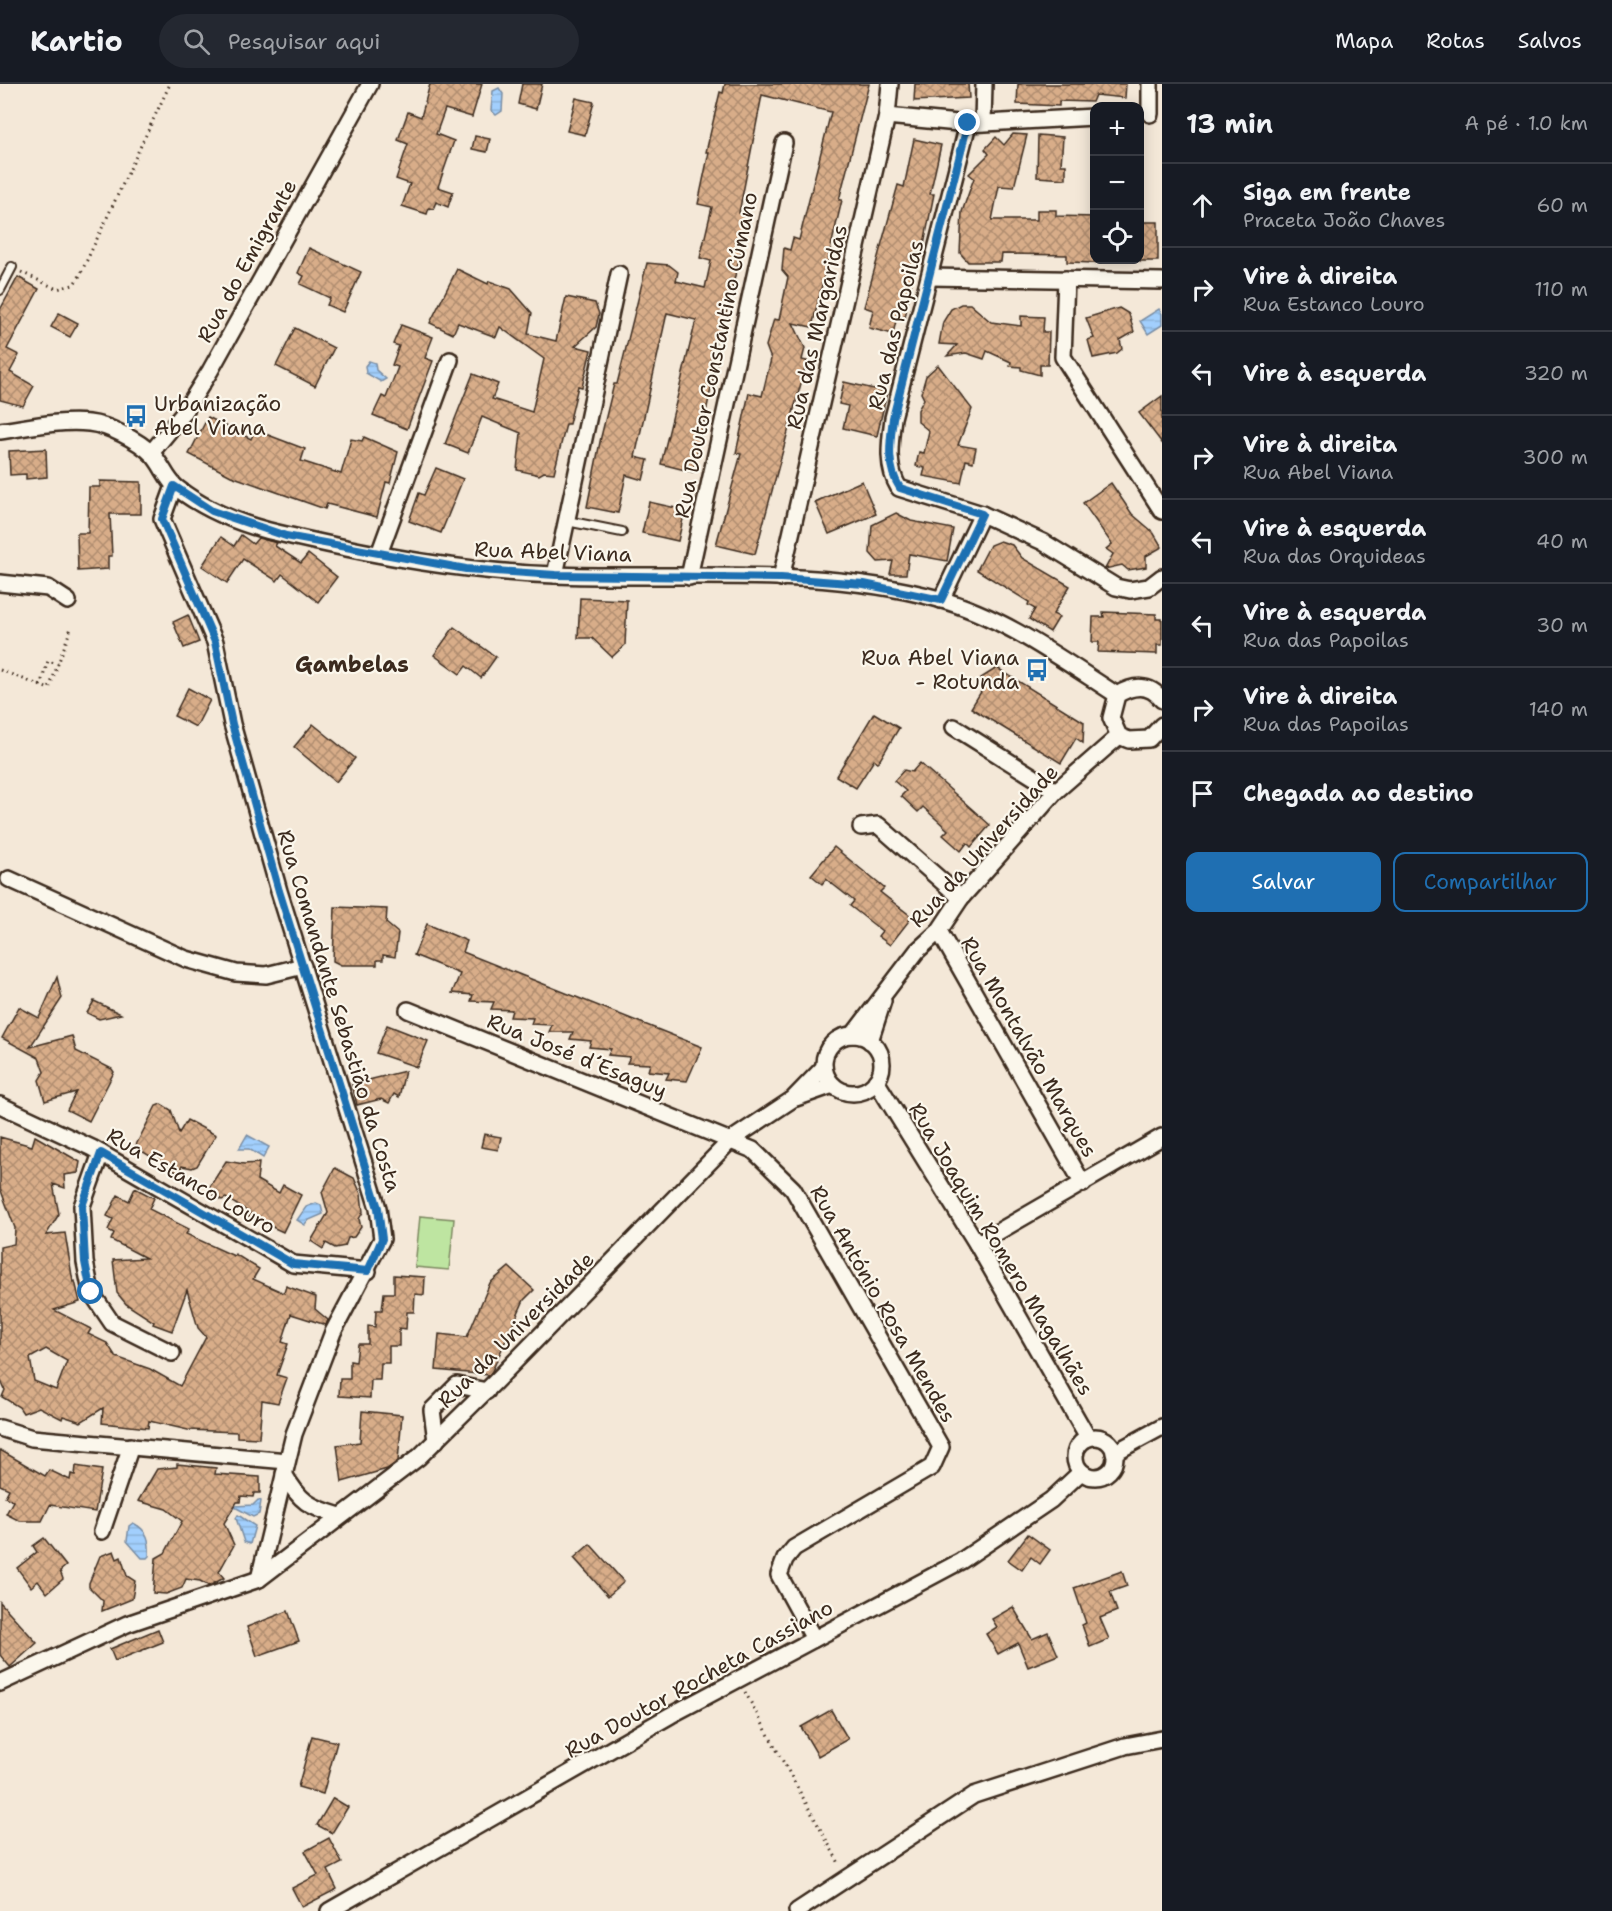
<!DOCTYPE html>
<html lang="pt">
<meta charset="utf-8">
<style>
body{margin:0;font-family:"Shantell Sans",sans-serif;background:#242831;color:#f1f3f6}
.controls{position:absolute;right:18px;top:18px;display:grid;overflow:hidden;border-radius:12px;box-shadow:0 3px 15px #0003}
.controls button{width:54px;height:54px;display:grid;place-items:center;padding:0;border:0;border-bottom:2px solid #363941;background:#171b24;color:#f1f3f6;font:30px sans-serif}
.stop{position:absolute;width:18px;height:18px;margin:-14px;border:4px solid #1f6fb2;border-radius:50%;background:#fff}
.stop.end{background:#1f6fb2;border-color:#fff;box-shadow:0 2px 6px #0008}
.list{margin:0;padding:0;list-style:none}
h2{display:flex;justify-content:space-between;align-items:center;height:78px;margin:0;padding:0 24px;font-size:26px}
h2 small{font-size:20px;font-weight:400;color:#9ea1a6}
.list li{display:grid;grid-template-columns:39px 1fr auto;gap:18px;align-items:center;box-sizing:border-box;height:84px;padding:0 24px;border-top:2px solid #363941}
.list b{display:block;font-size:22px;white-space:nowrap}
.list p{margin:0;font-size:20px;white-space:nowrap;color:#9ea1a6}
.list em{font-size:20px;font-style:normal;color:#9ea1a6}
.actions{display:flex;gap:12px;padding:18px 24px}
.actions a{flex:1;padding:14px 0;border:2px solid #1f6fb2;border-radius:12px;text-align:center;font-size:21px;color:#1f6fb2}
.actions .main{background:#1f6fb2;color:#fff}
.icon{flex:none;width:33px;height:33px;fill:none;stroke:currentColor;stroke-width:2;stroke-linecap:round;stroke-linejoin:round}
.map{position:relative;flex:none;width:1162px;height:1827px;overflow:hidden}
header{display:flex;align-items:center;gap:36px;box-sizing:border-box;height:84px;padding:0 30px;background:#171b24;border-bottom:2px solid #363941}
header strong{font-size:28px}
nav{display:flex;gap:33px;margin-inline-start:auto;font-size:21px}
.search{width:420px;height:54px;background:#242831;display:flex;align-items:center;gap:15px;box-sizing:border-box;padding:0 21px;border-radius:33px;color:#9ea1a6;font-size:22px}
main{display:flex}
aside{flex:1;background:#171b24}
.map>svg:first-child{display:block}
.green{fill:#bee5a1;stroke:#7c8860;stroke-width:1.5}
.water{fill:url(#water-rules);stroke:#798da4;stroke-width:1.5}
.building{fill:url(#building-cross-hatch);stroke:#3b2a1e;stroke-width:1.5;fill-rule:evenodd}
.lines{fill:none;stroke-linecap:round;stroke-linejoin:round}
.service-casing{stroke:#3b2a1e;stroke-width:12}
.minor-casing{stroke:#3b2a1e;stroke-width:20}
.path{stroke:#3b2a1e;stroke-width:3;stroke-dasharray:1.5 4.5;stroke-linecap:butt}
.service{stroke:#fbf7ec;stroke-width:8}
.minor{stroke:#fbf7ec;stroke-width:15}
.route{stroke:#1f6fb2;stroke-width:8}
.labels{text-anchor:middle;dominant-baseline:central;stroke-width:4.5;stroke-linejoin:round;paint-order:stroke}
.street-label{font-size:21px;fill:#3b2a1e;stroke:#fbf7ec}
.poi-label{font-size:21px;fill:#3b2a1e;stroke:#fbf7ec;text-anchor:start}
.neighbourhood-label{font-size:22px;font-weight:bold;fill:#3b2a1e;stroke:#fbf7ec}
</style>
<header>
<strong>Kartio</strong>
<div class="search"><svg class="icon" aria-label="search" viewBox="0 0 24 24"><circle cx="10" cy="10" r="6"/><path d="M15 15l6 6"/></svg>Pesquisar aqui</div>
<nav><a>Mapa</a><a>Rotas</a><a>Salvos</a></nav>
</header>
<main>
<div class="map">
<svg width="1162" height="1827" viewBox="0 0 1162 1827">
<defs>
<pattern id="water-rules" width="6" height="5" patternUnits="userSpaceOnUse" patternTransform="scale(1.5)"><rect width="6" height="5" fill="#a2cffd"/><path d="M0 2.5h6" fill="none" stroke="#8cb2d8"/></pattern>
<pattern id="building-cross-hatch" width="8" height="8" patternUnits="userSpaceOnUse" patternTransform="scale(1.5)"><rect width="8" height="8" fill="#d8ad89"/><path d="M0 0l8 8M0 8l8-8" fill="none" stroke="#b08d6f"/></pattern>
</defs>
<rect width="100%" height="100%" fill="#f4e8d8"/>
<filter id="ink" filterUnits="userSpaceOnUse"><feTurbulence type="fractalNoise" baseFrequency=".0167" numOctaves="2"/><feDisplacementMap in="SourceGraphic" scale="12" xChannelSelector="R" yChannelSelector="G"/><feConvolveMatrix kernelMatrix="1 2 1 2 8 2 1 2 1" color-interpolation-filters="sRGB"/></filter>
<g filter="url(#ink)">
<polygon class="green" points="420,1132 454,1135 449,1186 415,1183"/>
<g class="water">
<polygon points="499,4 503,10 502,27 496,31 491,26 493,7"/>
<polygon points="1159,225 1162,230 1162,241 1148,250 1140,237"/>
<polygon points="369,277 375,279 376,286 386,295 381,298 366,289 365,282"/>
<polygon points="247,1051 269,1063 263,1074 249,1065 239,1065"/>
<polygon points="316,1119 321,1121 323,1130 309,1136 305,1141 297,1136 306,1123"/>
<polygon points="258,1416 261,1417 259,1430 253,1433 233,1422 253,1421"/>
<polygon points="238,1431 255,1442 250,1460 244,1458 236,1434"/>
<path d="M133,1439c15,7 17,18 16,33l-2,2h-5l-15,-17 2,-15z"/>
</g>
<g class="building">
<polygon points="430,0 482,0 472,33 445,25 436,50 454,57 438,103 453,108 448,123 436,118 433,125 429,124 427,130 402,122 410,100 396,95 408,60 398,56 408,28 421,33"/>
<polygon points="522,0 542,0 536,25 518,20"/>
<polygon points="725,0 869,0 839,116 842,116 812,243 793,239 805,264 802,276 807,277 755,470 716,461 741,370 736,369 749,309 762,312 771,275 766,262 774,235 779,236 788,193 782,186 784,164 790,166 793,154 799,156 831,28 762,11 739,129 748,132 744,154 721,251 717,251 711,276 717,277 693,388 661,380 696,236 667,229 635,373 648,376 643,396 626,391 618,429 587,423 601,353 614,300 617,300 647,179 669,181 678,188 676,197 705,204 711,177 700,174 712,123 698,120 709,68 706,68 720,8 723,9"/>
<polygon points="915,0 968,0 969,14 914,17"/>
<polygon points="1018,0 1126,0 1125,14 1095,11 1092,18 1059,17 1059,22 1017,20"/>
<polygon points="576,14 594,18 585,51 567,47"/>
<polygon points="1013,50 1027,51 1014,103 999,102 992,136 1037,136 1037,126 1056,126 1056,132 1095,133 1095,179 1067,178 1067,171 1002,170 1001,178 968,178 960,169 962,128 974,94 969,90 989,70 985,65 996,53 1004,61"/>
<polygon points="1038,51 1063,53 1061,81 1066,81 1066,95 1037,93"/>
<polygon points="475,52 490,55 487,68 472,65"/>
<polygon points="914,55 941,61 930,110 934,110 922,170 917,169 905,234 897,232 893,250 869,244 873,226 864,223 898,101 904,103"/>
<rect x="1140" y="138" width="18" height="39"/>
<polygon points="309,164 361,188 343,228 327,221 330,214 300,200 304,192 298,189"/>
<polygon points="457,185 488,200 489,197 511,205 532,229 528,250 556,257 566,213 595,219 599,230 596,243 575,262 591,266 582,303 578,302 569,340 566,340 554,389 544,388 539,391 517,386 521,349 482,333 468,369 445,360 473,290 498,300 492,315 532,328 544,275 500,243 496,253 458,239 453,250 430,239"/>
<polygon points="18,193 39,205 7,265 19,271 10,288 34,302 23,322 0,316 0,226"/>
<polygon points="961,220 970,220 991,238 1021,242 1021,232 1044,233 1043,248 1049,248 1048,281 1040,281 1040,291 1021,286 1021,283 1010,282 1011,278 987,267 984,275 966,269 947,272 957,261 939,260 943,238 951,225"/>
<polygon points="1119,224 1129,230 1134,248 1120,256 1122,265 1117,269 1093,274 1088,256 1094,254 1086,234"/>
<polygon points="59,229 78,239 70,253 51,243"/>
<polygon points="401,241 433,253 425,274 433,277 407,345 373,331 382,312 386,314 398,283 392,281 399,262 393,260"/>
<polygon points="295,244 334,264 315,302 276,282"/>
<polygon points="938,281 972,325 958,361 976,364 973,378 966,376 961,399 923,392 925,384 916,382 919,368 924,369 929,347 918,338 918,326 924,315 921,309 926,292"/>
<polygon points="844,298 887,308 877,352 843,344 848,322 839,320"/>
<polygon points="1162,312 1162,359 1139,329"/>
<polygon points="208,333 251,355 255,346 305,365 301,377 341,390 351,355 362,357 364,353 398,368 390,399 386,398 377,433 327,420 325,425 231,392 189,370"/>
<polygon points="46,365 47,393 26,395 26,390 10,391 9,367"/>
<polygon points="436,384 463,395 441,449 409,437 419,409 424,411"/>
<polygon points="100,397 141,398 141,430 110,430 112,472 108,472 108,485 78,487 77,449 88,449 89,403 100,403"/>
<polygon points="862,397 876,430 829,450 815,418"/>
<polygon points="1111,399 1132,430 1153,448 1162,463 1146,472 1146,483 1128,486 1122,481 1105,485 1113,470 1106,465 1112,460 1083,419"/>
<polygon points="649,418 685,426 678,457 642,449"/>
<polygon points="896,429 911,437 953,445 947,477 909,470 906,490 890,490 893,477 878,478 870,469 872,441"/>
<polygon points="241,451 253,460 258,454 277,459 275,462 301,479 308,470 337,493 318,518 282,490 277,497 243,475 227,499 202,482 221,453 234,462"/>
<polygon points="1000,457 1012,461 1022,474 1070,502 1053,530 1059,533 1050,548 1029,535 1035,525 1028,521 1029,518 977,486 990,461"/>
<polygon points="580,514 627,516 625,561 612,573 592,554 578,554"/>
<polygon points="1103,528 1156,530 1156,535 1162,535 1162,561 1157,561 1157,570 1098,568 1099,558 1092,558 1093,533 1104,533"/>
<polygon points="188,531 199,558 184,564 173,538"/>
<polygon points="454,543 496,573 481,594 466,582 460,590 434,571"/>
<polygon points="997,584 1084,638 1083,659 1076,654 1061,679 971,624 987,598 981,594"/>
<polygon points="188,604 210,616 196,643 174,632"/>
<polygon points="874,629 899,644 878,679 874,676 856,704 836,692"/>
<polygon points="313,640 355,674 336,698 294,663"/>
<polygon points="920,679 990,741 971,763 967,759 961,767 943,751 948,746 923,723 918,728 901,712 906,707 894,697 904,686 912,688"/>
<polygon points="834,763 884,804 880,808 912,833 890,861 878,852 882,847 850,822 854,817 826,795 822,800 811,791"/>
<polygon points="335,823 387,825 386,839 398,849 395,873 383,871 383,876 377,876 377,881 341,881 333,877"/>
<polygon points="427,840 467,857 463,868 702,963 687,997 666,995 669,989 648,987 650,980 627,979 630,973 608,971 611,965 589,963 591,957 570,955 573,948 549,948 552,941 531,940 533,934 510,933 512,926 491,925 494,918 471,917 473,911 452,909 460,890 414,871"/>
<polygon points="57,893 62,914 30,963 72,952 76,967 112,985 114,988 89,1037 67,1026 76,1008 45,1017 39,996 44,988 39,974 2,954 19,923 39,934"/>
<polygon points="94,917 121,930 99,935 87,929"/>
<polygon points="387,941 428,957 417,983 376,969"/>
<polygon points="405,987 399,1013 394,1010 389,1019 381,1015 357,1021 352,1000"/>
<polygon points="161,1020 171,1026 179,1049 187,1036 216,1051 197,1082 192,1084 182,1082 178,1089 135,1063 156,1022"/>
<polygon points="484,1050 501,1053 498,1066 481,1063"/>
<path d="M35,1052l45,26 -2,11 -14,2 1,13 -12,-4 6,30 -13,21 19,-2 8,49 2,-1 5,21 -26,8 37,19 -3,5 19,9 9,14 34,12 30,17 26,-49 -8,-9 -11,-38 -15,41 -19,-7 1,-2 -28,-18 -9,-11 -4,-33 33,-2 -35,-18 3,-7 -6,-3 5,-11 -6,-3 11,-21 11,6 6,-13 19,10 -5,11 40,20 -3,5 48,22 1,-2 24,15 -6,10 31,14 2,-7 30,11 -1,12 13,11 -2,5 -35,-11 -9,28 6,2 -11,31 10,3 -9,25 -16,-3 -3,38 -22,-1v-5l-49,-2 -39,-9 -1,7 -46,-5 1,-15 -22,14 -18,-6 -1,3 -23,-12 -16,6 -4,-6 -17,-10 3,-7 -5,-11v-132l14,-3 1,-16 -15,-40v-51l32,9zM46,1265l21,12 -11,29 -22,-9 -4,-23z"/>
<polygon points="226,1077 244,1080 259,1079 257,1096 279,1109 283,1101 301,1111 283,1148 248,1132 250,1129 226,1114 222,1116 213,1111 213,1107 209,1104"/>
<polygon points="335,1084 354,1094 361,1110 363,1128 359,1135 361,1143 354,1153 348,1154 345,1162 335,1164 326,1159 323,1165 311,1157 328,1129 322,1108"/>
<polygon points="509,1183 534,1206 524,1216 492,1287 489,1291 436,1286 439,1250 467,1253 490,1199"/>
<polygon points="394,1191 425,1193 424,1211 415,1210 414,1228 407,1228 406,1245 399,1244 399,1262 389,1262 389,1279 381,1279 380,1296 371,1296 370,1314 339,1312 340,1295 350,1295 350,1277 356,1278 358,1260 368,1260 368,1242 375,1243 376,1226 382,1226 384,1209 394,1209"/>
<polygon points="362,1327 402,1331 398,1377 387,1385 342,1398 337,1361 360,1358"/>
<polygon points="0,1366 45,1392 49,1386 70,1396 71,1390 75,1391 76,1382 102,1386 95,1428 50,1421 42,1437 20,1437 6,1430 13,1417 5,1413 9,1405 0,1401"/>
<polygon points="177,1380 216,1384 215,1390 260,1393 260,1409 254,1409 253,1413 241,1412 240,1418 237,1418 224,1439 234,1461 219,1488 224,1494 209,1502 200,1497 186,1495 182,1504 166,1510 153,1509 156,1474 165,1469 182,1437 166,1425 138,1417 157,1385 177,1383"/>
<polygon points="1028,1450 1050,1466 1040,1480 1031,1473 1022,1486 1008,1476"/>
<polygon points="44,1454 66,1482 60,1487 63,1495 47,1509 38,1497 31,1503 17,1484 37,1468 33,1462"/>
<polygon points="590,1460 624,1498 608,1512 574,1474"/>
<polygon points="114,1467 117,1475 121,1473 127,1492 135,1497 132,1515 102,1527 103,1517 89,1503 89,1499 100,1472"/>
<polygon points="1122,1487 1127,1502 1110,1508 1117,1527 1100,1534 1109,1555 1090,1563 1082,1541 1086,1539 1074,1504"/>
<polygon points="0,1518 37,1559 10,1583 0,1571"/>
<polygon points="1013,1523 1032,1555 1048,1548 1058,1571 1028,1583 1018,1559 998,1570 986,1550 997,1543 992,1535"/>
<polygon points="288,1527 299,1557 257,1572 247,1543"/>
<polygon points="158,1545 163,1558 115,1577 110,1565"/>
<polygon points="831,1626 848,1655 818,1672 801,1643"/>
<polygon points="312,1652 337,1658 323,1710 298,1703"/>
<polygon points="333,1714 348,1723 332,1749 317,1741"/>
<polygon points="329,1754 342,1779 328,1786 337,1805 302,1823 292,1804 318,1791 305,1767"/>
</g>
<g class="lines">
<g class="service-casing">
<g id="service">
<polyline points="0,206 12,183"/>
<polyline points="567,437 622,448"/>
</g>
</g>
<g class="minor-casing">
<g id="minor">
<polyline points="1150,30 1150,0"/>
<polyline points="887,32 968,40 1094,33"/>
<polyline points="983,38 984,0"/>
<path d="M968,40l-75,294c-3,24 -7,49 6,70l83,26"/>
<polyline points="930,193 1162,197"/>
<polyline points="1066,195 1063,273 1162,427"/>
<path d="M0,347c29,-4 60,-11 89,-8 19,2 49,17 63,31 10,10 14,25 25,34 32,25 74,40 114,48 87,20 174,36 264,39 127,5 260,-10 384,24 65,18 122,60 178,96"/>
<polyline points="151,369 183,330 210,287 370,0"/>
<polyline points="174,402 162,435 215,558 232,640 279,807 378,1124 382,1155 333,1248 294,1350 259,1495"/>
<polyline points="379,470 450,276"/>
<polyline points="555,491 619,190"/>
<polyline points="689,493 784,59"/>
<polyline points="781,494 887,32 890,0"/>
<polyline points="0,499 48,504 68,517"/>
<polyline points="941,516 982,430 1043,458 1116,503 1130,506 1149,503 1162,493"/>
<path d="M1162,616c-12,-17 -29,-15 -45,-5l-6,23 8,18 10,4 20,-1 13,-14"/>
<polyline points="954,643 1056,707"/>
<polyline points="861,743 878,741 961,814"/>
<polyline points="9,795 186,875 236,889 266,891 303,882"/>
<polyline points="939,847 1083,1100"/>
<polyline points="408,926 753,1066 793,1105 941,1363 932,1383 794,1464 785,1475 779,1491 814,1555"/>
<polyline points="853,951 917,867 939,847 961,814 1056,707 1119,652"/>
<circle cx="853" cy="980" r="29"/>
<polyline points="870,957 883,917"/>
<polyline points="876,997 977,1160 1088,1354"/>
<polyline points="796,1014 833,1001"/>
<polyline points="0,1021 92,1064 293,1180 368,1187"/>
<polyline points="101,1069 82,1122 85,1178 91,1208 112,1239 172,1269"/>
<polyline points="977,1160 1162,1053"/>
<polyline points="0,1344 32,1354 287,1377"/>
<circle cx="1095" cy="1373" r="20"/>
<polyline points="436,1357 432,1326 457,1301 487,1307"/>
<polyline points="1114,1369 1162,1343"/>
<path d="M284,1390c16,28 25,33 56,42"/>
<polyline points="102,1447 131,1362"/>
<polyline points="0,1599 127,1540 259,1495 419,1373 495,1298 731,1056 793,1015 824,983"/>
<polyline points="329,1827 671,1631 961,1477 1051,1416 1081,1388"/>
<polyline points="797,1827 974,1711 1125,1662 1162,1655"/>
</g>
</g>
<g class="path">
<polyline points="21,188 57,205 73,201 79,193 170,0"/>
<polyline points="0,586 49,605 71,544"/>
<polyline points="40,602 48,577 58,580"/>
<polyline points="745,1608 840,1781"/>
</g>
<use href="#service" class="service"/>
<use href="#minor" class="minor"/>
</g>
</g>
<g class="lines" filter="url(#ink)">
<path class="route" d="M91,1208l-6,-30 -3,-56 19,-53 192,111 75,7 14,-32 -4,-31 -99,-317 -47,-167 -17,-82 -53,-123 12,-33 38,25 74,25 180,33 89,6 226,3 83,6 77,16 41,-86 -82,-26c-14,-21 -10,-46 -7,-70l75,-295"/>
</g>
<defs>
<g id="bus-bare" transform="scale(1.8)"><path d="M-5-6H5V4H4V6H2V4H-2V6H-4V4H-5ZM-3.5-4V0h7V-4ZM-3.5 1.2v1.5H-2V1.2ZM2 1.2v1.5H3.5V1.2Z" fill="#1f6fb2" stroke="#fbf7ec" stroke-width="2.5" paint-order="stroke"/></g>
</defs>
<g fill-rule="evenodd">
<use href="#bus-bare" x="136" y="332"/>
<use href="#bus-bare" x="1037" y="586"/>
</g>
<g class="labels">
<g class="street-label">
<text transform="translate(247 177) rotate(-61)">Rua do Emigrante</text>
<text transform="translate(896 241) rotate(-76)">Rua das Papoilas</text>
<text transform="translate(817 243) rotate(-77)">Rua das Margaridas</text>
<text transform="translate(716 271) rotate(-78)">Rua Doutor Constantino Cúmano</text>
<text transform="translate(553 468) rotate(2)">Rua Abel Viana</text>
<text transform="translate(984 762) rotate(-48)">Rua da Universidade</text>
<text transform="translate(339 927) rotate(73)">Rua Comandante Sebastião da Costa</text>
<text transform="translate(1029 963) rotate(60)">Rua Montalvão Marques</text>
<text transform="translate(577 972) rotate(22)">Rua José d´Esaguy</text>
<text transform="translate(191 1097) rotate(30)">Rua Estanco Louro</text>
<text transform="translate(1001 1165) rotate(59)">Rua Joaquim Romero Magalhães</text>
<text transform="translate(883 1220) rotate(60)">Rua António Rosa Mendes</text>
<text transform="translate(516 1246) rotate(-45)">Rua da Universidade</text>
<text transform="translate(699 1595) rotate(-29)">Rua Doutor Rocheta Cassiano</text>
</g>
<g class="poi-label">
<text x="154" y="320">Urbanização<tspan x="154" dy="24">Abel Viana</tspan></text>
<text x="1019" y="574" text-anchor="end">Rua Abel Viana<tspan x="1019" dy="24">- Rotunda</tspan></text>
</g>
<g class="neighbourhood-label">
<text x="352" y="580">Gambelas</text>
</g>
</g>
</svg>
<div class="controls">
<button>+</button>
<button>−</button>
<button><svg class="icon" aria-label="locate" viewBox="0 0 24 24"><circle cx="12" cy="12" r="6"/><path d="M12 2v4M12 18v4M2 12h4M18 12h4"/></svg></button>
</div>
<div class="stop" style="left:91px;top:1208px"></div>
<div class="stop end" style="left:968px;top:39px"></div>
</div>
<aside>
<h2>13 min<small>A pé · 1.0 km</small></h2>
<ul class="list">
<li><svg class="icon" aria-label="ahead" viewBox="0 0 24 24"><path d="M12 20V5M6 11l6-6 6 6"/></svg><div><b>Siga em frente</b><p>Praceta João Chaves</p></div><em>60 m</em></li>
<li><svg class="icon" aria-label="right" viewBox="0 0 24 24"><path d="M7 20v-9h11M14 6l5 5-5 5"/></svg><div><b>Vire à direita</b><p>Rua Estanco Louro</p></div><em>110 m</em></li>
<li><svg class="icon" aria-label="left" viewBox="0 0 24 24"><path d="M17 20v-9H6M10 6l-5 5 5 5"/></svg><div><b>Vire à esquerda</b></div><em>320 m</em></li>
<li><svg class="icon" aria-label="right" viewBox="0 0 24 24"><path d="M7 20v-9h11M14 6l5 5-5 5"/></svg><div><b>Vire à direita</b><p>Rua Abel Viana</p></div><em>300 m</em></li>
<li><svg class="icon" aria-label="left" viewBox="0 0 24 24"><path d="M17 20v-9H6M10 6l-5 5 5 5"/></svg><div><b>Vire à esquerda</b><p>Rua das Orquideas</p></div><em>40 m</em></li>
<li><svg class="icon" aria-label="left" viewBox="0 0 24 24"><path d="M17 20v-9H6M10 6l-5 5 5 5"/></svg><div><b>Vire à esquerda</b><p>Rua das Papoilas</p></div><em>30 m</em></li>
<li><svg class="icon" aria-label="right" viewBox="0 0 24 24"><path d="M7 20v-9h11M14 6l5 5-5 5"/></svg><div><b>Vire à direita</b><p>Rua das Papoilas</p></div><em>140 m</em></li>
<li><svg class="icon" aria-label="arrive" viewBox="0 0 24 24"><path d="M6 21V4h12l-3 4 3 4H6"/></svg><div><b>Chegada ao destino</b></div></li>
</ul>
<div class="actions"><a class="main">Salvar</a><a>Compartilhar</a></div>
</aside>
</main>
